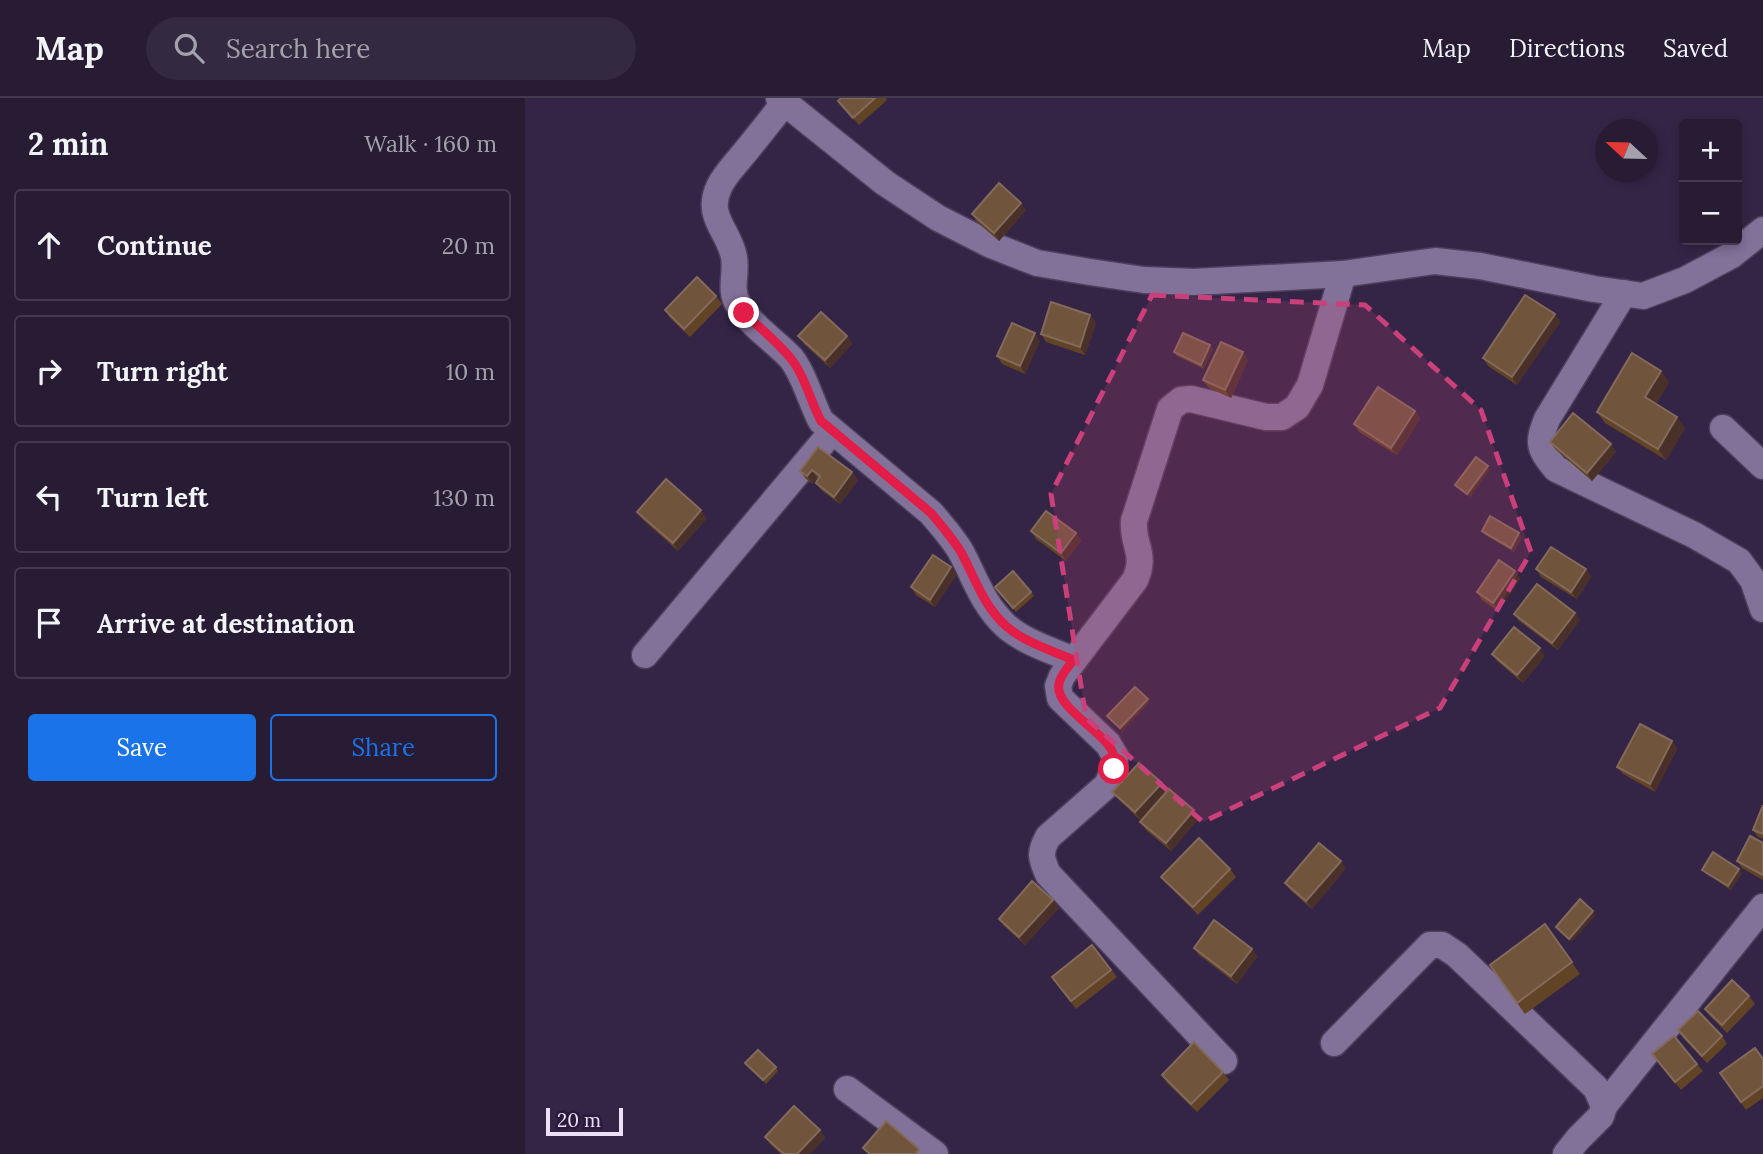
<!DOCTYPE html>
<meta charset="utf-8">
<style>
body{margin:0;font-family:Lora,serif;background:#332940;color:#f1f3f6}
.controls{position:absolute;right:21px;top:21px;display:grid;overflow:hidden;border-radius:7px;box-shadow:0 4px 10px #0003}
.controls button{width:63px;height:63px;display:grid;place-items:center;padding:0;border:0;border-bottom:2px solid #433a4f;background:#271c34;color:#f1f3f6;font:35px sans-serif}
.compass{position:absolute;left:1070px;top:21px;width:63px;height:63px;border-radius:50%;background:#271c34;box-shadow:0 4px 10px #0003;rotate:292deg}
.scale{position:absolute;left:21px;bottom:18px;width:77px;box-sizing:border-box;padding-left:7px;border:4px solid #eae1f7;border-top:0;font-size:19px;line-height:24px;white-space:nowrap;color:#eae1f7;-webkit-text-stroke:5px #2a1b3c;paint-order:stroke}
.stop{position:absolute;width:21px;height:21px;margin:-16px;border:5px solid #e11d48;border-radius:50%;background:#fff}
.stop.end{background:#e11d48;border-color:#fff;box-shadow:0 2px 7px #0008}
.list{margin:0;padding:0;list-style:none}
h2{display:flex;justify-content:space-between;align-items:center;height:91px;margin:0;padding:0 28px;font-size:30px}
h2 small{font-size:23px;font-weight:400;color:#a4a1ac}
.list li{display:grid;grid-template-columns:46px 1fr auto;gap:21px;align-items:center;box-sizing:border-box;height:112px;margin:0 14px 14px;padding:0 14px;border:2px solid #433a4f;border-radius:7px}
.list b{display:block;font-size:26px;white-space:nowrap}
.list em{font-size:23px;font-style:normal;color:#a4a1ac}
.actions{display:flex;gap:14px;padding:21px 28px}
.actions a{flex:1;padding:16px 0;border:2px solid #1a73e8;border-radius:7px;text-align:center;font-size:24px;color:#1a73e8}
.actions .main{background:#1a73e8;color:#fff}
.icon{flex:none;width:38px;height:38px;fill:none;stroke:currentColor;stroke-width:2;stroke-linecap:round;stroke-linejoin:round}
.map{position:relative;flex:none;width:1238px;height:1056px;overflow:hidden}
header{display:flex;align-items:center;gap:42px;box-sizing:border-box;height:98px;padding:0 35px;background:#271c34;border-bottom:2px solid #433a4f}
header strong{font-size:33px}
nav{display:flex;gap:38px;margin-inline-start:auto;font-size:24px}
.search{width:490px;height:63px;background:#332940;display:flex;align-items:center;gap:18px;box-sizing:border-box;padding:0 24px;border-radius:38px;color:#a4a1ac;font-size:26px}
main{display:flex}
aside{flex:1;background:#271c34}
.map>svg:first-child{display:block}
.lines{fill:none;stroke-linecap:round;stroke-linejoin:round}
.minor-casing{stroke:#4d405d;stroke-width:29}
.minor{stroke:#827198;stroke-width:26}
.wall{fill:#614326}
.shaded-wall{fill:#493029}
.building{fill:#70543c;stroke:#836a5a;stroke-width:2}
.route{stroke:#e11d48;stroke-width:9}
.marked{fill:#ca407a;fill-opacity:0.2;stroke:#ca407a;stroke-width:5;stroke-dasharray:14 9;stroke-linejoin:round}
</style>
<header>
<strong>Map</strong>
<div class="search"><svg class="icon" aria-label="search" viewBox="0 0 24 24"><circle cx="10" cy="10" r="6"/><path d="M15 15l6 6"/></svg>Search here</div>
<nav><a>Map</a><a>Directions</a><a>Saved</a></nav>
</header>
<main>
<aside>
<h2>2 min<small>Walk · 160 m</small></h2>
<ul class="list">
<li><svg class="icon" aria-label="ahead" viewBox="0 0 24 24"><path d="M12 20V5M6 11l6-6 6 6"/></svg><div><b>Continue</b></div><em>20 m</em></li>
<li><svg class="icon" aria-label="right" viewBox="0 0 24 24"><path d="M7 20v-9h11M14 6l5 5-5 5"/></svg><div><b>Turn right</b></div><em>10 m</em></li>
<li><svg class="icon" aria-label="left" viewBox="0 0 24 24"><path d="M17 20v-9H6M10 6l-5 5 5 5"/></svg><div><b>Turn left</b></div><em>130 m</em></li>
<li><svg class="icon" aria-label="arrive" viewBox="0 0 24 24"><path d="M6 21V4h12l-3 4 3 4H6"/></svg><div><b>Arrive at destination</b></div></li>
</ul>
<div class="actions"><a class="main">Save</a><a>Share</a></div>
</aside>
<div class="map">
<svg width="1238" height="1056" viewBox="0 0 1238 1056">
<rect width="100%" height="100%" fill="#342546"/>
<g class="lines">
<g class="minor-casing">
<g id="minor">
<polyline points="254,0 360,85 413,120 466,147 512,165 565,174 619,182 669,184 818,176 910,163 955,168 1069,191 1118,198 1160,182 1207,157 1238,132"/>
<path d="M260,4c-15,19 -29,37 -44,55 -8,10 -17,19 -22,30 -14,30 10,43 15,70 3,17 -5,32 4,47 13,22 36,36 53,54 13,16 20,44 30,63l110,92c11,13 22,25 30,39 14,26 22,53 45,74 18,16 45,24 67,34"/>
<path d="M1099,195l-77,126c-10,25 -8,29 9,50l138,66 45,26 14,19 10,29"/>
<polyline points="1198,330 1238,368"/>
<polyline points="120,557 306,335"/>
<polyline points="809,945 905,847 917,847 932,857 1071,990 1079,1008 1076,1018 1053,1041 1041,1056"/>
<path d="M699,963l-176,-187c-7,-16 -9,-21 0,-37l59,-52 7,-16 1,-13 -7,-12 -48,-46 -2,-12 4,-10 73,-96c12,-27 -3,-34 -1,-59l36,-112 11,-9 10,-1 75,18h16l15,-10 13,-22 33,-111"/>
<polyline points="322,991 410,1056"/>
<polyline points="1079,1008 1238,809"/>
</g>
</g>
<use href="#minor" class="minor"/>
</g>
<g class="wall">
<polygon points="316,0 361,0 362,2 334,27 313,3"/>
<polygon points="501,112 474,143 452,124 447,116"/>
<polygon points="191,198 197,206 165,239 145,220 140,212"/>
<polygon points="1030,216 1035,224 992,287 963,268 958,260"/>
<polygon points="565,217 571,225 560,257 521,244 516,236"/>
<polygon points="273,238 322,238 327,246 305,270 279,246"/>
<polygon points="515,243 500,276 477,266 472,258"/>
<polygon points="685,247 688,251 679,271 652,258 649,254"/>
<polygon points="723,262 706,300 684,290 678,282"/>
<polygon points="1136,273 1144,284 1131,306 1160,330 1141,362 1080,325 1072,314"/>
<polygon points="890,313 895,321 872,357 834,334 829,326"/>
<polygon points="1025,344 1086,346 1091,354 1067,383 1030,351"/>
<polygon points="275,373 327,374 333,382 315,406 296,392 291,385 294,381 292,380 288,386 281,381"/>
<polygon points="112,414 182,420 153,453 117,421"/>
<polygon points="506,433 551,435 556,443 541,463 511,441"/>
<polygon points="957,433 997,439 989,454 960,437"/>
<polygon points="1011,471 1061,471 1066,479 1052,501 1016,479"/>
<polygon points="990,473 995,481 973,513 957,502 952,494"/>
<polygon points="432,476 410,509 391,497 386,489"/>
<polygon points="472,493 506,494 509,498 491,514"/>
<polygon points="1050,515 1055,522 1033,552 994,523 989,516"/>
<polygon points="967,556 1020,558 998,585 972,563"/>
<polygon points="1147,643 1152,651 1130,694 1098,676 1092,669"/>
<polygon points="637,685 642,693 674,720 646,753 621,732 615,724 640,695 615,722 593,701 587,694"/>
<polygon points="1238,707 1238,741 1233,739 1228,732"/>
<polygon points="1238,745 1238,782 1217,770 1212,763"/>
<polygon points="821,770 787,811 765,792 760,785"/>
<polygon points="705,771 711,779 673,817 642,786 636,779"/>
<polygon points="1177,772 1217,775 1206,792 1180,775"/>
<polygon points="528,802 534,810 500,847 479,828 474,821"/>
<polygon points="1020,826 1055,876 1000,916 965,867"/>
<polygon points="567,847 592,879 551,911 527,879"/>
<polygon points="669,850 727,851 732,859 712,886 674,857"/>
<polygon points="1224,898 1230,906 1202,935 1185,918 1180,911"/>
<polygon points="1153,932 1197,938 1202,946 1182,965 1158,940"/>
<polygon points="1127,956 1172,966 1178,973 1156,992"/>
<polygon points="1238,961 1238,1000 1221,1012 1195,975"/>
<polygon points="220,965 251,969 253,973 241,986"/>
<polygon points="698,974 704,982 672,1014 642,985 637,977"/>
<polygon points="295,1032 300,1040 285,1056 256,1056 245,1046 240,1039"/>
</g>
<g class="shaded-wall">
<polygon points="496,105 501,112 474,143 469,135"/>
<polygon points="1030,216 1035,224 992,287 987,279"/>
<polygon points="565,217 571,225 560,257 555,249"/>
<polygon points="510,235 515,243 500,276 495,268"/>
<polygon points="322,238 327,246 305,270 300,262"/>
<polygon points="685,247 688,251 679,271 676,267"/>
<polygon points="718,254 723,262 706,300 700,292"/>
<polygon points="1136,273 1144,284 1128,311 1120,299"/>
<polygon points="890,313 895,321 872,357 866,350"/>
<polygon points="1152,319 1160,330 1141,362 1133,351"/>
<polygon points="1086,346 1091,354 1067,383 1062,375"/>
<polygon points="963,368 965,372 945,400 942,396"/>
<polygon points="287,372 292,380 288,386 282,378"/>
<polygon points="327,374 333,382 315,406 309,399"/>
<polygon points="176,412 182,420 153,453 148,445"/>
<polygon points="551,435 556,443 541,463 536,455"/>
<polygon points="994,435 997,439 989,454 986,450"/>
<polygon points="426,469 432,476 410,509 405,502"/>
<polygon points="1061,471 1066,479 1052,501 1046,494"/>
<polygon points="990,473 995,481 973,513 968,505"/>
<polygon points="1050,515 1055,522 1033,552 1027,545"/>
<polygon points="1015,550 1020,558 998,585 992,577"/>
<polygon points="623,601 625,604 597,634 595,630"/>
<polygon points="1147,643 1152,651 1130,694 1125,686"/>
<polygon points="637,685 642,693 615,722 610,714"/>
<polygon points="669,712 674,720 646,753 641,745"/>
<polygon points="816,763 821,770 787,811 781,803"/>
<polygon points="1214,771 1217,775 1206,792 1203,788"/>
<polygon points="528,802 534,810 500,847 494,839"/>
<polygon points="1068,813 1071,817 1047,844 1044,841"/>
<polygon points="727,851 732,859 712,886 706,878"/>
<polygon points="295,1032 300,1040 285,1056 272,1056"/>
</g>
<g class="building">
<polygon points="316,0 350,0 328,20 313,3"/>
<polygon points="474,85 496,105 469,135 447,116"/>
<polygon points="172,179 191,198 159,231 140,212"/>
<polygon points="1000,197 1030,216 987,279 958,260"/>
<polygon points="526,204 565,217 555,249 516,236"/>
<polygon points="296,214 322,238 300,262 273,238"/>
<polygon points="487,225 510,235 495,268 472,258"/>
<polygon points="658,235 685,247 676,267 649,254"/>
<polygon points="696,244 718,254 700,292 678,282"/>
<polygon points="1107,255 1136,273 1120,299 1152,319 1133,351 1072,314"/>
<polygon points="853,289 890,313 866,350 829,326"/>
<polygon points="1048,315 1086,346 1062,375 1025,344"/>
<polygon points="293,349 327,374 309,399 291,385 295,378 287,372 282,378 275,373"/>
<polygon points="951,359 963,368 942,396 930,387"/>
<polygon points="141,381 176,412 148,445 112,414"/>
<polygon points="521,413 551,435 536,455 506,433"/>
<polygon points="965,418 994,435 986,450 957,433"/>
<polygon points="1026,449 1061,471 1046,494 1011,471"/>
<polygon points="408,457 426,469 405,502 386,489"/>
<polygon points="974,462 990,473 968,505 952,494"/>
<polygon points="488,473 506,494 488,510 470,489"/>
<polygon points="1012,486 1050,515 1027,545 989,516"/>
<polygon points="989,529 1015,550 992,577 967,556"/>
<polygon points="610,589 623,601 595,630 582,618"/>
<polygon points="1115,626 1147,643 1125,686 1092,669"/>
<polygon points="614,665 637,685 610,714 587,694"/>
<polygon points="644,691 669,712 641,745 615,724"/>
<polygon points="1238,707 1238,736 1228,732"/>
<polygon points="1225,738 1238,745 1238,777 1212,763"/>
<polygon points="674,740 705,771 668,809 636,779"/>
<polygon points="794,745 816,763 781,803 760,785"/>
<polygon points="1188,754 1214,771 1203,788 1177,772"/>
<polygon points="507,783 528,802 494,839 474,821"/>
<polygon points="1055,801 1068,813 1044,841 1031,829"/>
<polygon points="689,822 727,851 706,878 669,850"/>
<polygon points="1020,826 1047,864 992,905 965,867"/>
<polygon points="567,847 586,872 546,903 527,879"/>
<polygon points="1207,882 1224,898 1197,927 1180,911"/>
<polygon points="1173,913 1197,938 1177,958 1153,932"/>
<polygon points="1149,938 1172,966 1150,984 1127,956"/>
<polygon points="669,944 698,974 666,1006 637,977"/>
<polygon points="1230,950 1238,961 1238,988 1216,1004 1195,975"/>
<polygon points="233,952 251,969 238,982 220,965"/>
<polygon points="269,1008 295,1032 272,1056 259,1056 240,1039"/>
<polygon points="361,1023 394,1051 391,1056 345,1056 338,1050"/>
</g>
<g class="lines">
<path class="route" d="M219,215c16,15 35,30 48,47 13,16 19,43 29,61l110,92c11,13 21,25 30,39 14,26 22,53 45,74 18,16 45,24 67,34 -5,8 -13,15 -14,24 -5,23 45,47 54,69 2,5 1,10 1,16"/>
</g>
<path class="marked" d="M627,197l213,10 116,105 50,142 -91,156 -237,114 -117,-104 -35,-224z"/>
</svg>
<div class="controls">
<button>+</button>
<button>−</button>
</div>
<svg class="compass" viewBox="-18 -18 36 36"><path d="M0-13l5 13h-10z" fill="#e53935"/><path d="M0 13l5-13h-10z" fill="#a4a1ac"/></svg>
<div class="scale">20 m</div>
<div class="stop" style="left:589px;top:671px"></div>
<div class="stop end" style="left:219px;top:215px"></div>
</div>
</main>
